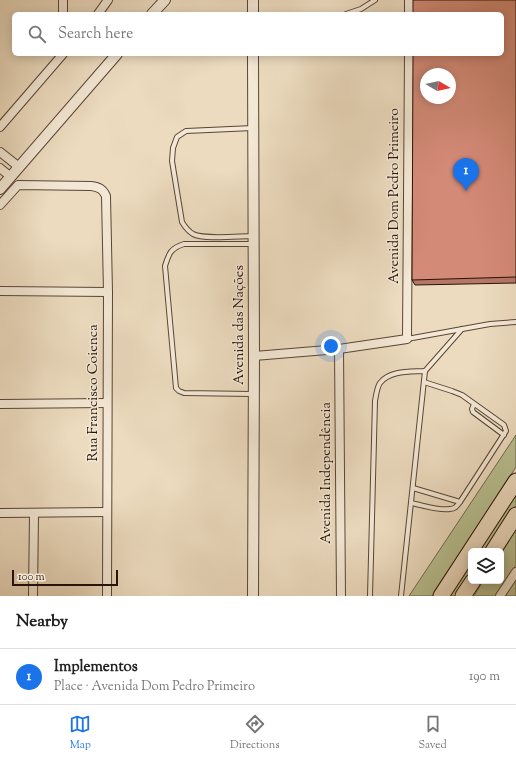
<!DOCTYPE html>
<meta charset="utf-8">
<style>
body{margin:0;font-family:"Sorts Mill Goudy",serif;background:#f2f2f2;color:#222}
.controls{position:absolute;right:12px;bottom:12px;display:grid;overflow:hidden;border-radius:6px;box-shadow:0 2px 10px #0003}
.controls button{width:36px;height:36px;display:grid;place-items:center;padding:0;border:0;border-bottom:1px solid #e0e0e0;background:#fff;color:#222;font:20px sans-serif}
.compass{position:absolute;left:420px;top:68px;width:36px;height:36px;border-radius:50%;background:#fff;box-shadow:0 2px 10px #0003;rotate:99deg}
.scale{position:absolute;left:12px;bottom:10px;width:106px;box-sizing:border-box;padding-left:4px;border:2px solid #2a1308;border-top:0;font-size:11px;line-height:14px;white-space:nowrap;color:#2a1308;-webkit-text-stroke:3px #f3e8d5;paint-order:stroke}
.you{position:absolute;left:331px;top:346px;width:14px;height:14px;margin:-10px;border:3px solid #fff;border-radius:50%;background:#1a73e8;box-shadow:0 0 0 6px #1a73e833}
.badge{display:grid;place-items:center;width:26px;height:26px;border-radius:50%;background:#1a73e8;color:#fff;font-size:13px;font-weight:700}
.pin{position:absolute;translate:-50% -33px;filter:drop-shadow(0 1px 2px #0008)}
.pin::after{content:'';position:absolute;top:21px;width:14px;height:12px;background:inherit;clip-path:polygon(0 0,100% 0,50% 100%)}
.list{margin:0;padding:0;list-style:none}
h2{display:flex;justify-content:space-between;align-items:center;height:52px;margin:0;padding:0 16px;font-size:17px}
h2 small{font-size:13px;font-weight:400;color:#767676}
.list li{display:grid;grid-template-columns:26px 1fr auto;gap:12px;align-items:center;box-sizing:border-box;height:56px;padding:0 16px;border-top:1px solid #e0e0e0}
.list b{display:block;font-size:15px;white-space:nowrap}
.list p{margin:0;font-size:13px;white-space:nowrap;color:#767676}
.list em{font-size:13px;font-style:normal;color:#767676}
.icon{flex:none;width:22px;height:22px;fill:none;stroke:currentColor;stroke-width:2;stroke-linecap:round;stroke-linejoin:round}
.map{position:relative;flex:none;width:516px;height:596px;overflow:hidden}
.search{position:absolute;background:#fff;box-shadow:0 2px 10px #0003;left:12px;right:12px;top:12px;height:44px;display:flex;align-items:center;gap:10px;box-sizing:border-box;padding:0 14px;border-radius:6px;color:#767676;font-size:15px}
.sheet{height:108px;background:#fff}
nav{display:flex;justify-content:space-around;align-items:center;box-sizing:border-box;height:56px;border-top:1px solid #e0e0e0;background:#fff;font-size:11px;color:#767676}
nav a{display:grid;justify-items:center;gap:2px}
nav .on{color:#1a73e8}
.map>svg:first-child{display:block}
.green{fill:#b8c091;stroke:#716a4c}
.lines{fill:none;stroke-linecap:round;stroke-linejoin:round}
.service-casing{stroke:#5a4536;stroke-width:6}
.minor-casing{stroke:#5a4536;stroke-width:10}
.tertiary-casing{stroke:#5a4536;stroke-width:12}
.motorway-casing{stroke:#2a1308;stroke-width:17}
.service{stroke:#f3e8d5;stroke-width:4}
.minor{stroke:#f3e8d5;stroke-width:8}
.tertiary{stroke:#f3e8d5;stroke-width:10}
.motorway{stroke:#ecdbbf;stroke-width:15}
.wall{fill:#b57766;stroke:#2a1308}
.building{fill:#d38a77;stroke:#2a1308;fill-rule:evenodd}
.labels{text-anchor:middle;dominant-baseline:central;stroke-width:3;stroke-linejoin:round;paint-order:stroke}
.street-label{font-size:14px;fill:#2a1308;stroke:#f3e8d5}
</style>
<div class="map">
<svg width="516" height="596" viewBox="0 0 516 596">
<rect width="100%" height="100%" fill="#ecdbbf"/>
<filter id="stains"><feTurbulence type="fractalNoise" baseFrequency=".005" numOctaves="4"/><feColorMatrix values="0 0 0 0 .2 0 0 0 0 .09 0 0 0 0 .02 0 0 0 .5 -.17"/></filter>
<radialGradient id="worn" r=".72"><stop offset=".6" stop-color="#630" stop-opacity="0"/><stop offset="1" stop-color="#630" stop-opacity=".3"/></radialGradient>
<g class="green">
<polygon points="516,435 516,467 432,596 409,596"/>
<polygon points="516,488 516,509 489,551 475,551"/>
<polygon points="516,528 516,565 496,596 474,596 483,581 501,581 501,552"/>
<polygon points="471,558 471,579 460,596 446,596"/>
<polygon points="516,578 516,596 505,596"/>
</g>
<g class="lines">
<g class="service-casing">
<g id="service">
<polyline points="346,14 361,9 375,0"/>
<path d="M253,128l-67,3 -9,6 -4,11 -1,13 10,61c3,5 6,9 11,12 11,6 46,2 60,2"/>
<polyline points="407,339 490,324 516,322"/>
<path d="M252,394l-68,-1 -5,-2 -3,-3 -11,-122c4,-13 6,-18 19,-22h69"/>
<polyline points="474,404 472,409 473,412 504,435"/>
<polyline points="413,488 460,502"/>
<path d="M411,503c11,2 28,8 39,6 5,0 7,-3 10,-7l46,-71 -2,-6 -42,-30 -10,-4 -28,-9"/>
<path d="M370,596l5,-195c1,-5 2,-14 5,-18 10,-13 31,-11 45,-12"/>
<polyline points="401,596 425,371 462,329"/>
</g>
</g>
<g class="minor-casing">
<g id="minor">
<polyline points="63,0 63,14"/>
<polyline points="98,14 108,0"/>
<polyline points="409,14 409,0"/>
<polyline points="0,127 63,54"/>
<polyline points="0,152 19,167"/>
<polyline points="0,168 11,177"/>
<path d="M0,205l18,-20 73,1c8,1 12,3 15,10l2,96 -1,304"/>
<polyline points="0,291 108,292"/>
<polyline points="339,349 341,596"/>
<polyline points="254,356 339,349 407,339 409,54"/>
<polyline points="0,404 107,403"/>
<polyline points="0,513 107,512"/>
<polyline points="33,596 34,513"/>
<polyline points="500,596 516,572"/>
</g>
</g>
<g class="tertiary-casing">
<g id="tertiary">
<polyline points="253,0 253,14"/>
<polyline points="152,14 165,0"/>
<polyline points="253,54 254,356 253,596"/>
<polyline points="0,189 117,54"/>
</g>
</g>
<g class="motorway-casing">
<g id="motorway">
<polyline points="493,551 516,515"/>
<polyline points="441,596 516,481"/>
<polyline points="463,596 473,581"/>
</g>
</g>
<use href="#service" class="service"/>
<use href="#minor" class="minor"/>
<use href="#tertiary" class="tertiary"/>
<use href="#motorway" class="motorway"/>
</g>
<polygon class="wall" points="516,0 516,283 415,285 412,280"/>
<path class="building" d="M413,0h103v277l-104,3 1,-226h89v-40h-89zM426,74h24v24h-24z"/>
<g class="labels">
<g class="street-label">
<text transform="translate(395 196) rotate(-90)">Avenida Dom Pedro Primeiro</text>
<text transform="translate(240 325) rotate(-90)">Avenida das Nações</text>
<text transform="translate(94 393) rotate(-90)">Rua Francisco Coienca</text>
<text transform="translate(327 473) rotate(-90)">Avenida Independência</text>
</g>
</g>
<rect width="100%" height="100%" filter="url(#stains)"/>
<rect width="100%" height="100%" fill="url(#worn)"/>
</svg>
<div class="controls">
<button><svg class="icon" aria-label="layers" viewBox="0 0 24 24"><path d="M12 4l9 5-9 5-9-5zM3 14l9 5 9-5"/></svg></button>
</div>
<svg class="compass" viewBox="-18 -18 36 36"><path d="M0-13l5 13h-10z" fill="#e53935"/><path d="M0 13l5-13h-10z" fill="#767676"/></svg>
<div class="scale">100 m</div>
<div class="you"></div>
<div class="pin badge" style="left:466px;top:191px">1</div>
<div class="search"><svg class="icon" aria-label="search" viewBox="0 0 24 24"><circle cx="10" cy="10" r="6"/><path d="M15 15l6 6"/></svg>Search here</div>
</div>
<section class="sheet">
<h2>Nearby<small></small></h2>
<ul class="list">
<li><span class="badge">1</span><div><b>Implementos</b><p>Place · Avenida Dom Pedro Primeiro</p></div><em>190 m</em></li>
</ul>
</section>
<nav>
<a class="on"><svg class="icon" aria-label="map" viewBox="0 0 24 24"><path d="M3 6l6-2 6 2 6-2v14l-6 2-6-2-6 2zM9 4v14M15 6v14"/></svg>Map</a>
<a><svg class="icon" aria-label="directions" viewBox="0 0 24 24"><path d="M12 3l9 9-9 9-9-9zM9 14v-3h6M13 9l2 2-2 2"/></svg>Directions</a>
<a><svg class="icon" aria-label="saved" viewBox="0 0 24 24"><path d="M7 4h10v16l-5-4-5 4z"/></svg>Saved</a>
</nav>
